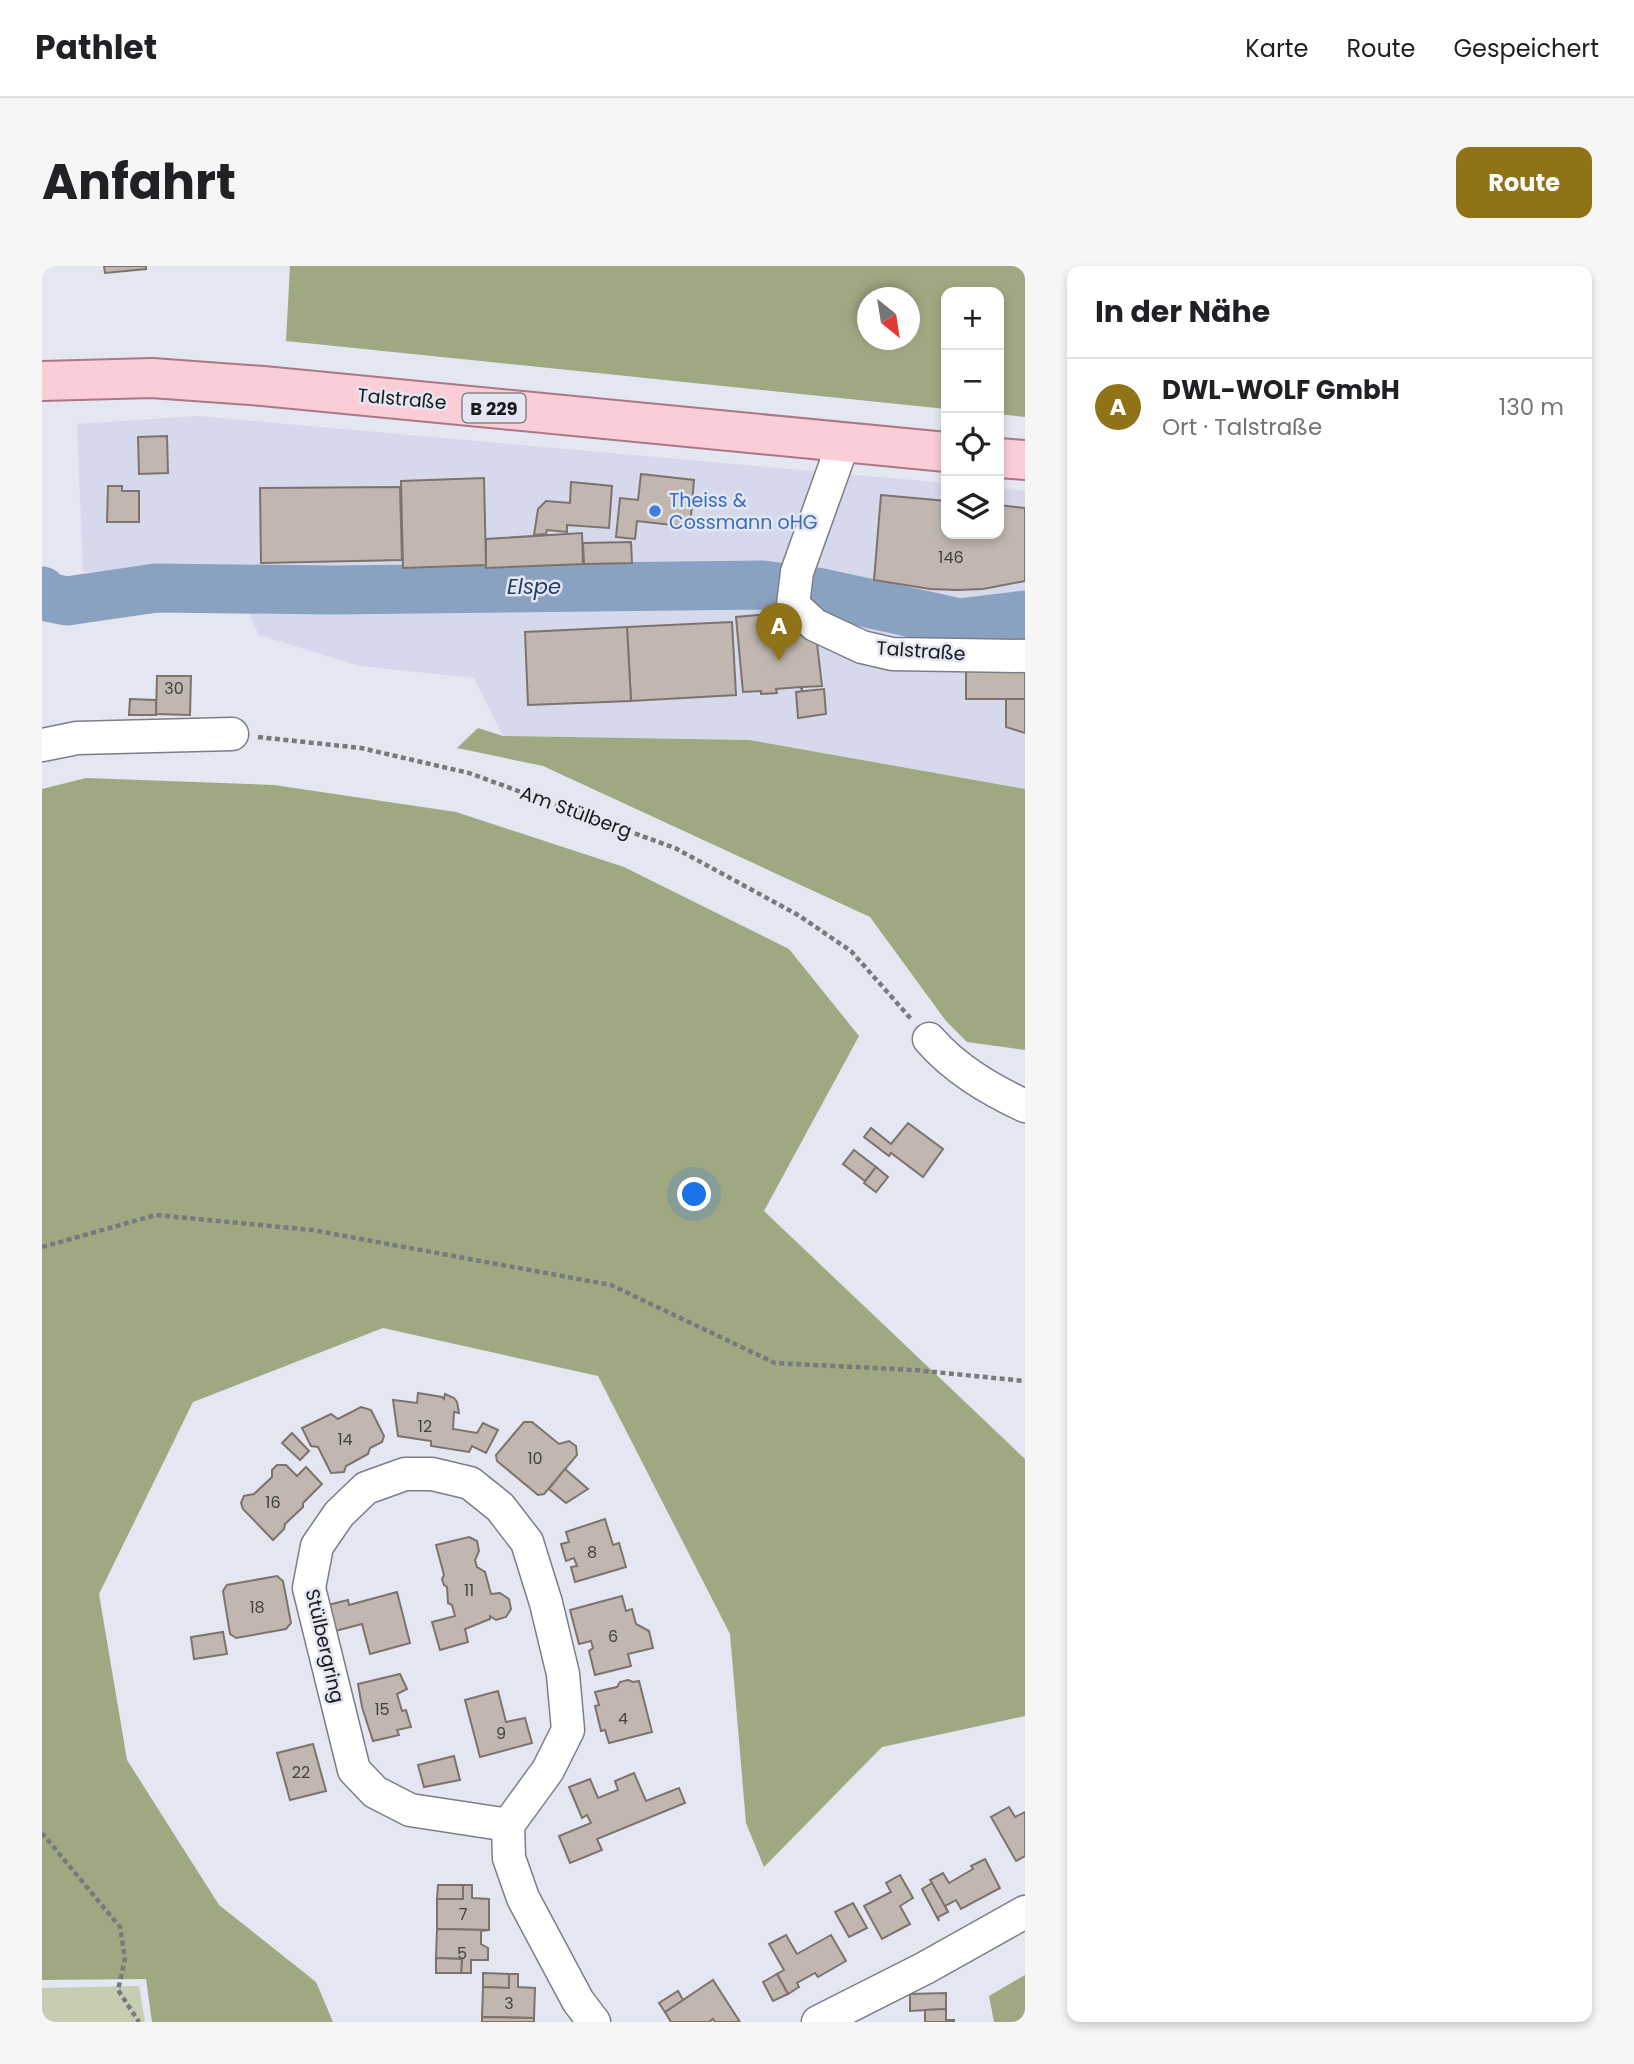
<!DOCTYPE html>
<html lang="de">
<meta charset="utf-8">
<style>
body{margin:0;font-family:Poppins,sans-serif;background:#f6f6f6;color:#202124}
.controls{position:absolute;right:21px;top:21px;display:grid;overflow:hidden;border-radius:14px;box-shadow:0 4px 10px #0003}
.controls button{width:63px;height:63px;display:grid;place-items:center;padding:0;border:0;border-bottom:2px solid #e0e0e0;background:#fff;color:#202124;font:35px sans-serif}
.compass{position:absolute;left:815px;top:21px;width:63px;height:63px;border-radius:50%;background:#fff;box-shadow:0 4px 10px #0003;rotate:150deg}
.you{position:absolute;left:653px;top:929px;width:24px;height:24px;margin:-18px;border:5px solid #fff;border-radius:50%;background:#1a73e8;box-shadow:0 0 0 10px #1a73e833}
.badge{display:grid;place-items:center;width:46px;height:46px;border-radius:50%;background:#907217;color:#fff;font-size:23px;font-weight:700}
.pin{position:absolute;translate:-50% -58px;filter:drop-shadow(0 2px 4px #0008)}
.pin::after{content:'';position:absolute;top:37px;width:24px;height:21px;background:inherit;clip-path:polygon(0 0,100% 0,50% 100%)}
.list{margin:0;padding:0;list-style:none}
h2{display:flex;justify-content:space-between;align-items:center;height:91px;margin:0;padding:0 28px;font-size:30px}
h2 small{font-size:23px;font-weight:400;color:#757577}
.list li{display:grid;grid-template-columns:46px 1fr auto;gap:21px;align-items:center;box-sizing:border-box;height:98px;padding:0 28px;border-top:2px solid #e0e0e0}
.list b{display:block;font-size:26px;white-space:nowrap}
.list p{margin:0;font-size:23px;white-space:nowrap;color:#757577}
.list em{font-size:23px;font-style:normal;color:#757577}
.icon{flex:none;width:38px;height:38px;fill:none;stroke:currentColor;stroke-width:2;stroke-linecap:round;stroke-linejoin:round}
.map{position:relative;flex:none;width:983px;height:1756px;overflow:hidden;border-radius:14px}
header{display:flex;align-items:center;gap:42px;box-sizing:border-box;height:98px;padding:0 35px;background:#fff;border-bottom:2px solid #e0e0e0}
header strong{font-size:33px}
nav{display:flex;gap:38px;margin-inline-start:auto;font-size:24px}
.intro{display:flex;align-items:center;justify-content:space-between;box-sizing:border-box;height:168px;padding:0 42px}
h1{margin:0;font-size:49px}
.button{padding:18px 32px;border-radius:14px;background:#907217;color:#fff;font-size:24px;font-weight:700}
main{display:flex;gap:42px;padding:0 42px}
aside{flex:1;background:#fff;border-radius:14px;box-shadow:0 4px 10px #0003}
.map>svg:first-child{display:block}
.built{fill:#d5d9eb}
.green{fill:#c7cdb1}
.forest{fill:#a0a882;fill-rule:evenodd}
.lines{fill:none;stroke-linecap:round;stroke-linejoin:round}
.river{stroke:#8aa2c2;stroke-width:49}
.building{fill:#c1b7b0;stroke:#7c736d;stroke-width:2}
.minor-casing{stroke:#7b7e87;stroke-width:35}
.major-casing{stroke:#aa7884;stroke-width:42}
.path{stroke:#77797f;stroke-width:4.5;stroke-dasharray:5 3.5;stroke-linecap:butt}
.minor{stroke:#fff;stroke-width:32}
.major{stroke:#fbcdd6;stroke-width:38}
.shop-dot{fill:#3f7fe0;stroke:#e4e6f1;stroke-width:2.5}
.labels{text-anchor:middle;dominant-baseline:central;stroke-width:5;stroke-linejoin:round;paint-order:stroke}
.number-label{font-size:16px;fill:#434142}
.shield{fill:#e4e6f1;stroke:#56575d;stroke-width:2}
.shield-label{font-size:18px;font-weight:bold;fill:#191a1d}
.street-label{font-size:19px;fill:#191a1d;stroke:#e4e6f1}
.shop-label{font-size:19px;fill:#366cbe;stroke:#e4e6f1;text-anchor:start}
.water-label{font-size:21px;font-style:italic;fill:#1c3d68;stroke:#e4e6f1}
</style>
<header>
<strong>Pathlet</strong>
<nav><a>Karte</a><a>Route</a><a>Gespeichert</a></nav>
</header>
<div class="intro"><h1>Anfahrt</h1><a class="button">Route</a></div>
<main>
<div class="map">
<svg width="983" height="1756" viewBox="0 0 983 1756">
<rect width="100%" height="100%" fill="#e4e6f1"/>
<polygon class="built" points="156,150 904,217 904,268 957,268 957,222 983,225 983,523 708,474 461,470 432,412 318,400 217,369 186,303 41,306 35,158"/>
<polygon class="green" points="97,1720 103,1756 0,1756 0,1722"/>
<g class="forest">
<path d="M248,0h735v151l-26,-3v-122h-53v117l-660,-68zM825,32h42v42h-42z"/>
<polygon points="436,462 461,470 708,474 983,523 983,784 925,776 904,755 828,651 501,500 415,482"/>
<polygon points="44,512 232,519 414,546 582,601 747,683 817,770 722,945 983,1193 983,1450 840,1481 722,1601 704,1557 688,1368 556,1110 341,1062 151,1136 57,1328 85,1494 177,1639 274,1716 291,1756 110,1756 104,1713 0,1714 0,523"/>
<polygon points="983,1709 983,1756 952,1756 947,1730"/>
</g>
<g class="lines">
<polyline class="river" points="0,325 5,331 25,335 114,322 289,324 721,319 775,326 917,357 983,349"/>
</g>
<g class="building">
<polygon points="62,0 104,0 104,3 63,7"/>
<polygon points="125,170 126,207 97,208 96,171"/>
<polygon points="599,208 652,214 648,261 595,255 593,273 574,271 578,232 596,234"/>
<polygon points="442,212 444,299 361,302 359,215"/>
<polygon points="529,216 570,220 567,262 525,259 525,266 505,264 504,268 492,269 496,243 504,235 528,237"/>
<polygon points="66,220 80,220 80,225 97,225 97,256 65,256"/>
<polygon points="358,221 360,294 219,297 218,222"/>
<polygon points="839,229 904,235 904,268 957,268 957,239 983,242 983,315 941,323 915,324 888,323 832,314"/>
<polygon points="540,267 541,298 444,302 444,273"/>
<polygon points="589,276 590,297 542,298 541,277"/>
<polygon points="740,347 742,369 774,369 780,420 760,421 760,424 758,421 734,423 735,427 719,428 719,425 701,426 694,351"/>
<polygon points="690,356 694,429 589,435 585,361"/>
<polygon points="585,361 589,435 486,439 483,366"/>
<polygon points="983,400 983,433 924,433 924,401"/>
<polygon points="115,410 149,410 148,449 114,448"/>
<polygon points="782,423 784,448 756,452 754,426"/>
<polygon points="88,433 114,434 114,449 87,449"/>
<polygon points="964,433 983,433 983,467 964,461"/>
<polygon points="866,857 901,883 881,911 849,887 847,890 822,871 829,862 849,878"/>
<polygon points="812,884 834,901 823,915 801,898"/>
<polygon points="834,901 846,911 834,926 822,917"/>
<polygon points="376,1127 400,1131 402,1133 403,1128 412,1132 415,1136 417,1147 412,1146 411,1163 435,1167 441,1157 456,1164 444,1187 430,1180 427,1186 389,1180 389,1175 356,1170 351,1134 375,1137"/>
<polygon points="319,1141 329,1144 342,1170 340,1176 328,1182 326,1188 304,1200 302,1206 289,1207 276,1181 269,1180 260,1162 289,1148 296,1153"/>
<polygon points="482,1156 490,1156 517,1178 527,1175 534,1180 535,1189 502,1228 496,1229 455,1195 454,1189"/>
<polygon points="250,1167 267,1185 258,1194 240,1177"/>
<polygon points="235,1199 244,1199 255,1210 264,1201 280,1218 261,1237 261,1241 243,1258 242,1263 231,1274 201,1243 199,1237 202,1230 212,1228 230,1211 230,1204"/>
<polygon points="523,1203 546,1223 524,1237 507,1223"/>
<polygon points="563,1253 571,1279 577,1277 584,1301 533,1316 529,1301 535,1300 532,1292 524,1295 519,1278 527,1276 524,1266"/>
<polygon points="427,1271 435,1275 437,1285 433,1294 435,1301 443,1306 449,1328 458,1327 467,1333 469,1343 464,1351 454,1354 448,1350 448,1353 423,1363 426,1376 398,1384 390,1356 413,1350 410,1339 406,1337 405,1321 402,1319 400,1313 402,1309 394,1279"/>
<polygon points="235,1310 241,1315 249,1357 244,1363 194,1372 188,1368 181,1325 185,1319"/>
<polygon points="355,1326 368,1377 328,1388 320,1358 293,1365 286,1339 306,1334 307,1339"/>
<polygon points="580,1330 584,1345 590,1343 594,1358 607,1365 611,1382 586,1388 589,1400 553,1409 547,1385 551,1382 549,1375 537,1378 528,1344"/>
<polygon points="181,1366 185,1388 152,1393 149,1371"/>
<polygon points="358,1408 365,1423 355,1428 360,1445 364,1444 369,1461 355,1464 357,1469 331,1475 320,1441 316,1418"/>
<polygon points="586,1414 591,1416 597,1415 610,1466 567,1477 563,1464 559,1465 553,1440 557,1439 553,1426 575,1421 578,1416"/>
<polygon points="456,1425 464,1456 483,1452 490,1477 438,1491 423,1434"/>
<polygon points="271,1478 284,1525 248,1534 235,1487"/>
<polygon points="412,1490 418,1514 382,1521 376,1499"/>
<polygon points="592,1507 604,1535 637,1522 643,1537 555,1573 560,1584 528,1597 517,1570 549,1557 545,1549 540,1552 527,1521 548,1513 556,1532 576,1524 573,1515"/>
<polygon points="967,1541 973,1551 983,1546 983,1590 974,1595 949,1551"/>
<polygon points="943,1593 958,1622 919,1643 914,1634 903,1640 906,1646 888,1614 901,1607 907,1617 931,1603 929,1600"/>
<polygon points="858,1609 871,1632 858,1640 868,1658 840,1673 822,1640 849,1626 844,1617"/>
<polygon points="890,1617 906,1646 896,1651 897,1655 880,1623"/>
<polygon points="396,1619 421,1619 421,1633 395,1633"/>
<polygon points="421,1619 430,1619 430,1632 447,1633 447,1664 395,1663 395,1633 421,1633"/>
<polygon points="811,1637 825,1662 807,1671 793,1646"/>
<polygon points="395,1663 447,1664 439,1665 439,1678 446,1682 446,1694 429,1694 429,1707 419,1707 420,1693 394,1692"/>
<polygon points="744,1669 755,1688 789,1669 804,1695 776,1711 773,1707 755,1717 757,1721 746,1728 735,1708 742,1704 727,1678"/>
<polygon points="394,1692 420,1693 419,1707 394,1707"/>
<polygon points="441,1707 467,1708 467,1722 441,1721"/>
<polygon points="467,1708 476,1708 476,1721 493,1722 492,1752 440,1751 441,1721 467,1722"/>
<polygon points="735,1708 746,1728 731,1735 721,1716"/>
<polygon points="671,1714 698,1756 673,1756 671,1753 667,1756 629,1756 623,1746"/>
<polygon points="636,1725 641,1734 623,1746 617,1737"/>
<polygon points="904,1727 904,1743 868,1745 868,1728"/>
<polygon points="904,1743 904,1754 912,1754 912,1756 883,1756 883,1744"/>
<polygon points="440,1751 492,1752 492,1756 440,1756"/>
</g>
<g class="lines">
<g class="minor-casing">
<g id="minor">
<polyline points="802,175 755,306 751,339 773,359 820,381 850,388 983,390"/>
<polyline points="0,479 35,472 190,468"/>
<path d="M887,773c26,30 60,50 96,67"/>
<polyline points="466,1559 368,1544 333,1526 312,1504 267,1322 275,1280 297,1248 324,1222 363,1208 390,1208 428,1217 458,1241 485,1276 504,1337 521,1408 526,1464 506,1504 466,1559 467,1592 481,1632 536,1735 552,1756"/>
<polyline points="776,1756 883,1702 983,1646"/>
</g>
</g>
<g class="major-casing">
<g id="major">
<polyline points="0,115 110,112 221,120 904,186"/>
<polyline points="957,192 983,194"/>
</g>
</g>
<g class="path">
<polyline points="216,471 319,482 427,507 633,582 756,649 809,685 870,754"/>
<polyline points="0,981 114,949 270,964 569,1019 733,1097 872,1104 983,1115"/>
<polyline points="0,1567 78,1661 83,1693 76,1724 97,1756"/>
</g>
<use href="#minor" class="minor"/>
<use href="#major" class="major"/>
</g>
<circle class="shop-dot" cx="613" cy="245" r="7"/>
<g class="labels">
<g class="number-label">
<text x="909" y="291">146</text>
<text x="132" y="422">30</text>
<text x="383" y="1160">12</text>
<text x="303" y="1173">14</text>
<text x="493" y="1192">10</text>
<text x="231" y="1236">16</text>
<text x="550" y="1286">8</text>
<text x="427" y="1324">11</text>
<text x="215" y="1341">18</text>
<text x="571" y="1370">6</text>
<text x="340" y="1443">15</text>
<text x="581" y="1452">4</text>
<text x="459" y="1467">9</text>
<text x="259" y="1506">22</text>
<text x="421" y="1648">7</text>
<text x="420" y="1687">5</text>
<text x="467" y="1737">3</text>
</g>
<rect class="shield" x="420.5" y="127.5" width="63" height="29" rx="5"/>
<g class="shield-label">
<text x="452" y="142">B 229</text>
</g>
<g class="street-label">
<text transform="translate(360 133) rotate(5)">Talstraße</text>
<text transform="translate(879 385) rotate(4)">Talstraße</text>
<text transform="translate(534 546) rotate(20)">Am Stülberg</text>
<text transform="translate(283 1380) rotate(77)">Stülbergring</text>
</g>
<g class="shop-label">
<text x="627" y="234">Theiss &amp;<tspan x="627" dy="22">Cossmann oHG</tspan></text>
</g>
<g class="water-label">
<text x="492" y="320">Elspe</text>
</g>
</g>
</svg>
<div class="controls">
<button>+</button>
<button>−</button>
<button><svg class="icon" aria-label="locate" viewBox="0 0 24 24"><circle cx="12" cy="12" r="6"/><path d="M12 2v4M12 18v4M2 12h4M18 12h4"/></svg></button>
<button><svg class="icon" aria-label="layers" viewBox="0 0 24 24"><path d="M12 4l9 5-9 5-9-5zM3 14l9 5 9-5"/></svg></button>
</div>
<svg class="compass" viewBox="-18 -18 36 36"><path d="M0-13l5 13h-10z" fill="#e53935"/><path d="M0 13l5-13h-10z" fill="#757577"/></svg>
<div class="you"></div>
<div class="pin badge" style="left:737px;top:395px">A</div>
</div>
<aside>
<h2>In der Nähe<small></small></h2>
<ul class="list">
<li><span class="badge">A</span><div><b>DWL-WOLF GmbH</b><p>Ort · Talstraße</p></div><em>130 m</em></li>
</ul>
</aside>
</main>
